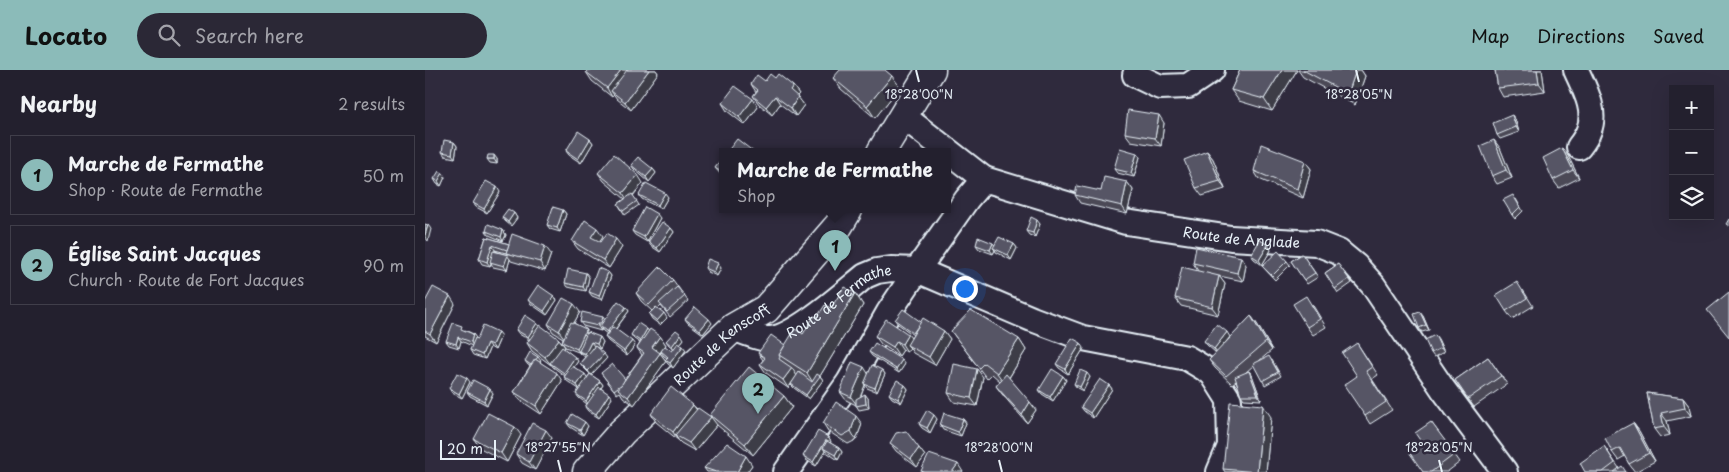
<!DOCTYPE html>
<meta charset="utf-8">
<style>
body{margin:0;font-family:"Playpen Sans",sans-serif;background:#2b2836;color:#f1f3f6}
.controls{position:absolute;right:15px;top:15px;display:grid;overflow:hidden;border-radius:0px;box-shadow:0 5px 20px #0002}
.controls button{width:45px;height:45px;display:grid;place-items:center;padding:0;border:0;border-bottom:1px solid #403e4a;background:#23202e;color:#f1f3f6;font:25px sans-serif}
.scale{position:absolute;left:15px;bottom:12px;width:56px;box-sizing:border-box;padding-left:5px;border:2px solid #e8f1f8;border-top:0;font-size:14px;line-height:18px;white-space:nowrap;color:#e8f1f8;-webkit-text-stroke:4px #2f2a3d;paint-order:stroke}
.you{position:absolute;left:539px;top:218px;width:18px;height:18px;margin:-12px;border:4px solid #fff;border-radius:50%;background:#1a73e8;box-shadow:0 0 0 8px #1a73e833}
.badge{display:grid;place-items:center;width:32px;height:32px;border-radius:50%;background:#8bbbb9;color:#111;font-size:16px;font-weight:700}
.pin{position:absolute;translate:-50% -41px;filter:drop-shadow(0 1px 2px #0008)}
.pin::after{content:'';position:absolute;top:26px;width:18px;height:15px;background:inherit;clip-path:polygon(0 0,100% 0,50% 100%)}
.popup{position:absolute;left:294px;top:78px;width:232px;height:65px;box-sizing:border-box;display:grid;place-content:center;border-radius:0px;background:#23202e;filter:drop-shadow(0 1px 4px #0005);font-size:16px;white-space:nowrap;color:#a3a3aa}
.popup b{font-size:19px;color:#f1f3f6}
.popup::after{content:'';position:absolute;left:50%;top:100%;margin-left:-10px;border:10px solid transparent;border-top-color:#23202e}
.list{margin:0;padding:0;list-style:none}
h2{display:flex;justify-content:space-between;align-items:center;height:65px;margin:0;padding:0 20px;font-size:21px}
h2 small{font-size:16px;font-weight:400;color:#a3a3aa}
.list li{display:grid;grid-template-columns:32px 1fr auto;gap:15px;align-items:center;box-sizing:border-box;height:80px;margin:0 10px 10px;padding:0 10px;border:1px solid #403e4a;border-radius:0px}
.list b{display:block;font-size:19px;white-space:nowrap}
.list p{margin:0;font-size:16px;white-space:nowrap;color:#a3a3aa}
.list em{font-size:16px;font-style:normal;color:#a3a3aa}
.icon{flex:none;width:28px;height:28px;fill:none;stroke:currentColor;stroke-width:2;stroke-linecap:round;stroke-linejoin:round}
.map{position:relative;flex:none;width:1304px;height:402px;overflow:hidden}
header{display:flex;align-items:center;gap:30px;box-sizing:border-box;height:70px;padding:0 25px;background:#8bbbb9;color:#111}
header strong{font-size:24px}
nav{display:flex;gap:28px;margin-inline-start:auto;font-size:18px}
.search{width:350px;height:45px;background:#2b2836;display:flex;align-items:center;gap:12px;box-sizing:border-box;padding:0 18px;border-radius:28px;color:#a3a3aa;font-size:19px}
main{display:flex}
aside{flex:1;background:#23202e}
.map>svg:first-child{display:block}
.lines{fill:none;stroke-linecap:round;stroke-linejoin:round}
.minor-casing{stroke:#e8f1f8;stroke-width:28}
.major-casing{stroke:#e8f1f8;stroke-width:31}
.minor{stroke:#2f2a3d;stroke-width:24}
.major{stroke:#2f2a3d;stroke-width:28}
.wall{fill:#4b4957;stroke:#e8f1f8;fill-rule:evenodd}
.shaded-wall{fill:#3d3c47;stroke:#e8f1f8}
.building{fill:#575565;stroke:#e8f1f8}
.ticks{fill:none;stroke:#e8f1f8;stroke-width:2}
.labels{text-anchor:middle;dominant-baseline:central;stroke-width:5;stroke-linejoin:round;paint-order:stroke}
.street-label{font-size:14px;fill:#e8f1f8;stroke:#2f2a3d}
.ticks-label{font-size:12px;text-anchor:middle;fill:#e8f1f8;stroke:#2f2a3d;stroke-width:5;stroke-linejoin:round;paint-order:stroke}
</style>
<header>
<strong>Locato</strong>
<div class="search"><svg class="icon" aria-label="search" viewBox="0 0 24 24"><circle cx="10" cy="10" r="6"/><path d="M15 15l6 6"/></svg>Search here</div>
<nav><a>Map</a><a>Directions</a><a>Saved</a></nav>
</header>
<main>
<aside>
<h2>Nearby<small>2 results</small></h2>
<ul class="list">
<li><span class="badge">1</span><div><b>Marche de Fermathe</b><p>Shop · Route de Fermathe</p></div><em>50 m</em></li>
<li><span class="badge">2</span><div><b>Église Saint Jacques</b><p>Church · Route de Fort Jacques</p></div><em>90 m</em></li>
</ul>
</aside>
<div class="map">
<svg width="1304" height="402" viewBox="0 0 1304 402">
<rect width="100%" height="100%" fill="#2f2a3d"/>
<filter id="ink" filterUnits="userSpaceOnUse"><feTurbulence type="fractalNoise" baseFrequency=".02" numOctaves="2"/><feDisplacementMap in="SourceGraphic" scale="10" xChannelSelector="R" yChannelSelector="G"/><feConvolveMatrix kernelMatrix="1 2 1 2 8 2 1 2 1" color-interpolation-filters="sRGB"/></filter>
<g filter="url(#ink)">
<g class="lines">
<g class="minor-casing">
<g id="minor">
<path d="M1151,0c8,18 21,40 13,60 -2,6 -6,12 -10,17"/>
<polyline points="710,5 735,17 763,16 787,0"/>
<polyline points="478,46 559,109"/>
<path id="s1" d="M308,258c9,3 29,12 38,11 25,-3 73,-46 94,-63l12,-5 14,-2 26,1 115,49 51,19 104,20 25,15 17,27 1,46 -11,26"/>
<path id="s2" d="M361,402l63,-90 40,-70 28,-42 50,-71 17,-20 142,43 105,16 85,5 23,9 17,14 17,19 70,104 62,83"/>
</g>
</g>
<g class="major-casing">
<g id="major">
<polyline points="456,82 506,0"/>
<path id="s3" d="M162,402l35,-40 111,-104 33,-19 73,-84 9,-15"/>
</g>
</g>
<use href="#minor" class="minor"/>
<use href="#major" class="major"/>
</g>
<g class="wall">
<polygon points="163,0 231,0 233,3 206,40 192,29 189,25 187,27 167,11 161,2"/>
<polygon points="815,0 872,0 847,41 814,31 806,20"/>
<polygon points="873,0 936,0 940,6 930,35 878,7"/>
<polygon points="1070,0 1117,0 1120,21 1078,27 1073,18"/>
<polygon points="350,8 368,16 374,24 372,26 379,35 371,46 355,34 347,45 334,34 328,26 331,22 326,14 340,11"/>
<polygon points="408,8 475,17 450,48 416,19"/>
<polygon points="297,33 333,37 320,55 302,41"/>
<polygon points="1090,49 1094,62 1075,69 1072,65"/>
<polygon points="739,53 736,76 706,71 700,63"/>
<polygon points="165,69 168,73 156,93 144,85 141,81"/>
<polygon points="29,72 32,76 30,88 20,86 17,82"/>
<polygon points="1075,78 1087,108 1072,114 1067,106"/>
<polygon points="782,81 788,89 800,119 777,126 771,118"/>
<polygon points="1143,86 1154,108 1134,118 1128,110"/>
<polygon points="715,87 709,107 692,103 689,99"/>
<polygon points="298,88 298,107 290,98"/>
<polygon points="62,89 72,89 72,94 65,93"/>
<polygon points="880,91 886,99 878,128 834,109 829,101"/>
<polygon points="206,95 228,99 231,103 224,112 209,99"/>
<polygon points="173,103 218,113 208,126 214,135 200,145 193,134 200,129 179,111"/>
<polygon points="20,107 16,116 12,114 9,109"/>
<polygon points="702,112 708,120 702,144 655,133 650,125 676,121"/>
<polygon points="75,122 62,143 51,137 48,133"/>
<polygon points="214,125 243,127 236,139 217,129"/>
<polygon points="1091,129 1098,141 1090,149 1087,145"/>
<polygon points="138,140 141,144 135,162 125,159 122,155"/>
<polygon points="89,143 92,148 86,156 80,151 77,147"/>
<polygon points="235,148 222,172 210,165 207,161"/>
<polygon points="615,154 610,167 604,165 601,161"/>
<polygon points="246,158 249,162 235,182 226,176 223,172"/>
<polygon points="78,160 81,165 78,171 64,165 61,161"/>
<polygon points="178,166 174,171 176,172 197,177 184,198 153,179 147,171"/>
<path d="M61,167l23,7 42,10 -6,17 -34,-10 -1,-2 -3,11 -14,-3 -2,-4 -1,3 -8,-2 -3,-5zM70,180l11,3 1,2 -12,-4z"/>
<polygon points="589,174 592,178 586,190 571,182 570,180 568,184 554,179 551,175"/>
<polygon points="846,180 837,195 829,189 826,185"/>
<polygon points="877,184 893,207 882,214 866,191"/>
<polygon points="862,191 865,195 850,210 837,196"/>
<polygon points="768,193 821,195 818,211 794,206 800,214 793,245 756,236 750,228 773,201"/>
<polygon points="913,194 927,213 913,223 900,203"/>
<polygon points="280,198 296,198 292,206 283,202"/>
<polygon points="183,202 186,206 177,230 167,226 164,222"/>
<polygon points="164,207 161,221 143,217 140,213"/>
<polygon points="248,210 263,231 245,247 236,236 233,239 242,248 235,255 227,249 224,244 227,241 216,231 211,223"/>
<polygon points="1098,220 1108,236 1087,249 1081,241"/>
<polygon points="430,223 438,235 395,306 398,310 384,329 369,318 366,315 363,318 341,303 335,294 338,290 333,283 360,275 378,264 392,247"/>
<polygon points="129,226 132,230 122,245 106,234 103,230"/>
<polygon points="0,232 30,234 11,272 0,266"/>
<polygon points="887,234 901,257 888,265 882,257"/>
<polygon points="201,237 204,241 191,259 210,275 202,286 183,271 180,267 182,264 178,261 176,258 176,261 158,256 155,252 178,247 180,250"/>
<polygon points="155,242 149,253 178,272 175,279 171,277 182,288 166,305 175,311 178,315 176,318 187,328 174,348 163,341 160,337 162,334 154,328 151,324 154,319 142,311 139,307 140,306 128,297 126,294 126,295 107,281 102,273 104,270 94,264 91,260 112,253 114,256 134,269 140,277 139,278 153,291 149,297 162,308 165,304 158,297 155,293 160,287 157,285 156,283 140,277 137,272 138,268 128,262 123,254"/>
<polygon points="826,246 832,254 847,280 834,291 847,290 856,306 840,315 829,295 820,303 824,301 827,305 836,330 819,329 816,325 811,311 807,314 790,298 784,290 791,283 782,275 779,271 805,267 799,275"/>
<polygon points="998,246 1004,260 997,262 994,258"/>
<polygon points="260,249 287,253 278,264 263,253"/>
<polygon points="470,250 496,252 519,261 525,269 510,295 488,283 485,278 482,282 478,280 474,286 456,274 450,266 486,268 488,265 473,254"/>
<polygon points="40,260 48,264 51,269 52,269 76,266 70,280 65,277 60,289 48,285 45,280 47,276 36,271 34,278 24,275 21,271"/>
<polygon points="224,261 235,266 241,275 239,277 247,281 249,279 244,275 241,271 259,269 255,274 261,280 248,298 243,294 240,290 242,288 239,286 236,282 235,283 241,291 209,335 198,327 195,322 192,324 176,303 200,309 217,285 212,278 215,273 209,269 206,265"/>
<polygon points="526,261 594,269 601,280 584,308 611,340 602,353 577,324 571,316 575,311 567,304 562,309"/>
<polygon points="1010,265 1013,269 1019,282 1009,287 1006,283"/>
<polygon points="932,273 953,305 947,309 967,340 945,354 940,346 932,306"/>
<polygon points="659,278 643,304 634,298 631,294"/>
<polygon points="444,282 480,294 474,303 447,286"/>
<polygon points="113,287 116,291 115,292 137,311 116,344 95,330 89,322 105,296 103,295 100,291"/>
<polygon points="1063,287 1082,314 1049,337 1030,310"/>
<polygon points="457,300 460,304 452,322 442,318 440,315 436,326 443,328 444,338 434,340 431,335 421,330 415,322"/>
<polygon points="638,306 641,310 628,331 617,324 614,320"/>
<polygon points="558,307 552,336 529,332 523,323"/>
<polygon points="665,307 658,321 652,318 649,314"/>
<polygon points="45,312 37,328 27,323 24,318"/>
<polygon points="480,315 483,319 476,333 467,328 464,324"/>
<polygon points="684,315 687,319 668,348 659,341 656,337"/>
<polygon points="42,322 68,323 62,335 45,326"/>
<polygon points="1222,323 1258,328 1264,336 1266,346 1242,351 1245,365 1235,367 1229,359"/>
<polygon points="359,326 367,337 328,385 292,355 270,381 256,373 253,370 231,352 226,344 268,335 272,339 286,347"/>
<polygon points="846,347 841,402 800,402 798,399"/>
<polygon points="512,349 505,363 497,358 494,354"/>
<polygon points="538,349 541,353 536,366 518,360 515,355"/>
<polygon points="1006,352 1035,392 1022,402 998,402 997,373"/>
<polygon points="142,353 163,356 158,365 145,357"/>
<polygon points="398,353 437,354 431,370 423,374 403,361"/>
<polygon points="1208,353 1214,361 1230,391 1210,402 1204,394 1200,386 1193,390 1187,382"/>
<polygon points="96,365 82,392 55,378 49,369"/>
<polygon points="403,367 406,372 405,373 414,378 417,382 413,390 400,381 391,396 381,390 378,386"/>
<polygon points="127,368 110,400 97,393 91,384"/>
<polygon points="465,373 494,378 500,386 492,397 471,381"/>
<polygon points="1179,376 1194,398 1201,402 1160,402"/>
<polygon points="327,395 322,402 282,402 279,398"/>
</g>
<g class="shaded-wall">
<polygon points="196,0 207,0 186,21 189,25 187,27 182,18"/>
<polygon points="224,0 231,0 233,3 206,40 200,32"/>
<polygon points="857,0 872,0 847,41 839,29"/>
<polygon points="931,0 936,0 940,6 930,35 923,24"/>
<polygon points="1112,0 1117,0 1120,21 1114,13"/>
<polygon points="467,6 475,17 450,48 442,36"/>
<polygon points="368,16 374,24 370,28 365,20"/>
<polygon points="350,26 355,34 347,45 341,37"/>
<polygon points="373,27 379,35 371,46 366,38"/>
<polygon points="328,29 333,37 320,55 314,47"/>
<polygon points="734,45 739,53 736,76 730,68"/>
<polygon points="1087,45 1090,49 1094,62 1091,57"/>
<polygon points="165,69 168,73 156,93 153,89"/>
<polygon points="1069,70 1075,78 1087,108 1081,100"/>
<polygon points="29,72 32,76 30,88 27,84"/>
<polygon points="1137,78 1143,86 1154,108 1148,100"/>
<polygon points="782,81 788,89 800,119 795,111"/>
<polygon points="712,83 715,87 709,107 706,103"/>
<polygon points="69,85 72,89 72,94 69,89"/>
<polygon points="880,91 886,99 878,128 872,119"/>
<polygon points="228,99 231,103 224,112 221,107"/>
<polygon points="18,103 20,107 16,116 13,111"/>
<polygon points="213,105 218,113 203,131 198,123"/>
<polygon points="702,112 708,120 702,144 697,136"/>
<polygon points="72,117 75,122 62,143 59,139"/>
<polygon points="240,123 243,127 236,139 233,135"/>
<polygon points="138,140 141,144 135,162 132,158"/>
<polygon points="89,143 92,148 86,156 83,152"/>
<polygon points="232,144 235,148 222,172 219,167"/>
<polygon points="612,150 615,154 610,167 608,163"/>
<polygon points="3,155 6,159 3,171 0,167 0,165"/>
<polygon points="172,158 178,166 172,175 166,167"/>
<polygon points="246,158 249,162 235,182 232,178"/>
<polygon points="78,160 81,165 78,171 76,167"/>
<polygon points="191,169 197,177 184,198 178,190"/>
<polygon points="568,173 571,177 568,178 570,180 568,184 565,180"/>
<polygon points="589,174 592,178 586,190 583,185"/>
<polygon points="67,175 70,180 66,193 65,192 66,193 65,196 62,192"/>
<polygon points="843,175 846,180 837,195 834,190"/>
<polygon points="120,176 126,184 120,201 115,192"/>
<polygon points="82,185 85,189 82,200 79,196"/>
<polygon points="816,187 821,195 818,211 812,203"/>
<polygon points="293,193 296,198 292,206 289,202"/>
<polygon points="183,202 186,206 177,230 174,226"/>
<polygon points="161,203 164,207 161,221 158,217"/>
<polygon points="794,206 800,214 793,245 787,237"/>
<polygon points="430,223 438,235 395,306 398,310 384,329 381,325 389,314 382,303"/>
<polygon points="25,226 30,234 11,272 5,264"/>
<polygon points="129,226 132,230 122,245 119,241"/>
<polygon points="149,234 155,242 140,269 134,261"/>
<polygon points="201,237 204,241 185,266 182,262"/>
<polygon points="995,242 998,246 1004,260 1001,255"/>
<polygon points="239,243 242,248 235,255 232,251"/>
<polygon points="826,246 832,254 847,280 841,272"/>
<polygon points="284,249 287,253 278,264 275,260"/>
<polygon points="112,253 114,257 106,271 103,267"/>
<polygon points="173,253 176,257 175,256 176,258 176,261 173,256"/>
<polygon points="161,259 164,263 154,281 155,284 152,279"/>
<polygon points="222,259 225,263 218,275 215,271"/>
<polygon points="519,261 525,269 510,295 504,287"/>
<polygon points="73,262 76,266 70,280 67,275"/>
<polygon points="802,262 805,267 792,283 789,279"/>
<polygon points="48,264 51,268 48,276 46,272"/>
<polygon points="256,264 259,269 250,280 247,276"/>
<polygon points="483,264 489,272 482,275 485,278 482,282 477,274"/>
<polygon points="1010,265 1013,269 1019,282 1016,278"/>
<polygon points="235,266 241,275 233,285 227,277"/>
<polygon points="33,267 36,271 34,278 31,274"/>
<polygon points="175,267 178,272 175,279 172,274"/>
<polygon points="134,269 140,277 127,294 125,293 126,295 120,287"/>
<polygon points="594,269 601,280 580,314 572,303"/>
<polygon points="207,271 210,275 202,286 199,281"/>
<polygon points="472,271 478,280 474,286 468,277"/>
<polygon points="166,272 169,276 163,288 160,284"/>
<polygon points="62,273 65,277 60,289 57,285"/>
<polygon points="656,273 659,278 643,304 640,299"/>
<polygon points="258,276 261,280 248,298 245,293"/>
<polygon points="235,283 241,291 209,335 203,327"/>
<polygon points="179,284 182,288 166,305 163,301"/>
<polygon points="150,287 153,291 142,307 139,303"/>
<polygon points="477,290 480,294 474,303 471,299"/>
<polygon points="439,297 444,305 439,314 440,315 432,335 426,327"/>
<polygon points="367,298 372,306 363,318 358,310"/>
<polygon points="552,299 558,307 552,336 546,328"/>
<polygon points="457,300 460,304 452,322 450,318"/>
<polygon points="824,301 827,305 836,330 833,325"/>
<polygon points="132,303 137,311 116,344 111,336"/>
<polygon points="662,303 665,307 658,321 655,317"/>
<polygon points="160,304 163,309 155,320 152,315"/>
<polygon points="638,306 641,310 628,331 625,327"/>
<polygon points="42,308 45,312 37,328 34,324"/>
<polygon points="175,311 178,315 164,335 161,331"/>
<polygon points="480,315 483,319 476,333 473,329"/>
<polygon points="684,315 687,319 668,348 665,343"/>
<polygon points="65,319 68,323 62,335 59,331"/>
<polygon points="184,324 187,328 174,348 171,344"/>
<polygon points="440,324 443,328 444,338 441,334"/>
<polygon points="359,326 367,337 328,385 320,374"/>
<polygon points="1258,328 1264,336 1266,346 1260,338"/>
<polygon points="605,332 611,340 602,353 597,345"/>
<polygon points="268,335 274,343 250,365 253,370 248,362"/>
<polygon points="838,335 846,347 841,402 832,402"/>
<polygon points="1236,343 1242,351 1245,365 1239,357"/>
<polygon points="509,345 512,349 505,363 502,358"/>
<polygon points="431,346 437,354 431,370 426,361"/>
<polygon points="286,347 292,355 270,381 264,373"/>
<polygon points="538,349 541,353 536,366 533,362"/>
<polygon points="160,352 163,356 158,365 155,360"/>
<polygon points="1208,353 1214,361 1230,391 1224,383"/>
<polygon points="90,357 96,365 82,392 76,383"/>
<polygon points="121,360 127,368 110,400 104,392"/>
<polygon points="403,367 406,372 401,380 398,378 400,381 391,396 388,392"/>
<polygon points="414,378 417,382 413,390 410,385"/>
<polygon points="494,378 500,386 492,397 486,389"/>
<polygon points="321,386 327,395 322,402 312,402"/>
<polygon points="533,394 538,402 527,402"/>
</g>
<g class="building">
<polygon points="163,0 196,0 182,18 161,2"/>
<polygon points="202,0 224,0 200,32 186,21"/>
<polygon points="415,0 460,0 467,6 442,36 408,8"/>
<polygon points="815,0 857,0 839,29 806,20"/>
<polygon points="878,0 931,0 923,24"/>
<polygon points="1070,0 1112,0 1114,13 1073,18"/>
<polygon points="345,4 350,8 353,4 368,16 365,20 373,27 366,38 350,26 341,37 328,26 333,20 326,14 332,5 340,11"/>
<polygon points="310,16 328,29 314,47 297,33"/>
<polygon points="703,40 734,45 730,68 700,63"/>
<polygon points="1087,45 1091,57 1072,65 1068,53"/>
<polygon points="153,61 165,69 153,89 141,81"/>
<polygon points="312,69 329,82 302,82"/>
<polygon points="19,70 29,72 27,84 17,82"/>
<polygon points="1069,70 1081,100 1067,106 1055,76"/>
<polygon points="836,74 880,91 872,119 829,101"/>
<polygon points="695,78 712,83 706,103 689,99"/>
<polygon points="1137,78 1148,100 1128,110 1118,88"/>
<polygon points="782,81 795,111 771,118 759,90"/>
<polygon points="189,84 213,105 198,123 173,103"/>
<polygon points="63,85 69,85 69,89 62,89"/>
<polygon points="213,87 228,99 221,107 206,95"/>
<polygon points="298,88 298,103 290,98"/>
<polygon points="14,101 18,103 13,111 9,109"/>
<polygon points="679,107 702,112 697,136 650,125 652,116 676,121"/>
<polygon points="61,111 72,117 59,139 48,133"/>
<polygon points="221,113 240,123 233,135 214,125"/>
<polygon points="207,124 212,131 198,141 193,134"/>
<polygon points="1088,125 1095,137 1087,145 1078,130"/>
<polygon points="128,137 138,140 132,158 122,155"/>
<polygon points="220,137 232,144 219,167 207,161"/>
<polygon points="83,139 89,143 83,152 77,147"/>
<polygon points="606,147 612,150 608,163 601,161"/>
<polygon points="1304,149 1304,156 1301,154"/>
<polygon points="160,150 172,158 166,167 176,172 182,163 191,169 178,190 147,171"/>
<polygon points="237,152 246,158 232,178 223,172"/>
<polygon points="0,154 3,155 0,165"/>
<polygon points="63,154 78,160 76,167 61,161"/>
<polygon points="87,164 120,176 115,192 81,183"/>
<polygon points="61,167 84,174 82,180 67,175 62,192 54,189"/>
<polygon points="553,167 568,173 565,180 551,175"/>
<polygon points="574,167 589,174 583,185 568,178"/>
<polygon points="835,170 843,175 834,190 826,185"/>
<polygon points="771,177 816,187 812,203 768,193"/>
<polygon points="68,181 83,185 79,196 65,192"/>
<polygon points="853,181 862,191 847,206 837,196"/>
<polygon points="877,184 890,203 879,210 866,191"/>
<polygon points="283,189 293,193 289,202 280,198"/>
<polygon points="913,194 924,209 910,219 900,203"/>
<polygon points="235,197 248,210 224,235 211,223"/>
<polygon points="757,197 794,206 787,237 750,228"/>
<polygon points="173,198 183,202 174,226 164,222"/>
<polygon points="143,199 161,203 158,217 140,213"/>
<polygon points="1092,212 1102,228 1081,241 1071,225"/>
<polygon points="113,215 129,226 119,241 103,230"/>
<polygon points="8,217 25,226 5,264 0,261 0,232"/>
<polygon points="252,217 260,226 242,242 234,233"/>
<polygon points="419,217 430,223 382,303 354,285 370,259 378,264 389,246 392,247 400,235 406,238"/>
<polygon points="1304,222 1304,267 1282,240"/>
<polygon points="881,226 895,249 882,257 868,234"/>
<polygon points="138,228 149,234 134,261 123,254"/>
<polygon points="193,231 201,237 182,262 175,256"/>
<polygon points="231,237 239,243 232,251 224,244"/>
<polygon points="270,237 284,249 275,260 260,249"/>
<polygon points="478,239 496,252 488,263 470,250"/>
<polygon points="546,240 594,269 572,303 559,293 554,298 526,261"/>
<polygon points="157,242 178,247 176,253 173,253 173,256 155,252"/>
<polygon points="995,242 1001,255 994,258 989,244"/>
<polygon points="100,245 112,253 103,267 91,260"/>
<polygon points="826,246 841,272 801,306 784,290"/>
<polygon points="498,248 519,261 504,287 482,275"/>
<polygon points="461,249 483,264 477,274 472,271 468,277 450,266"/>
<polygon points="146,252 161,259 152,279 137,272"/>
<polygon points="28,253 37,256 36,259 48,264 46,272 33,267 31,274 21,271"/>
<polygon points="213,253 222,259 215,271 206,265"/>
<polygon points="792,254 802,262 789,279 779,271"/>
<polygon points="58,255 73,262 67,275 62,273 57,285 45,280 50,268 52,269"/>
<polygon points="115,255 134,269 120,287 102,273"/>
<polygon points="188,257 207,271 199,281 180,267"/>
<polygon points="225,259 235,266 227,277 235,283 203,327 193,319 219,283 212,278"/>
<polygon points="251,260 256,264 247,276 241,271"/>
<polygon points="162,262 175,267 172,274 166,272 160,284 154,281"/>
<polygon points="346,265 360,275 354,285 355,287 354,289 367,298 358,310 335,294 340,288 333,283"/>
<polygon points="1010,265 1016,278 1006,283 1000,270"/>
<polygon points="647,268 656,273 640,299 631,294"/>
<polygon points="253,273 258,276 245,293 240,290 243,287 236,281 240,276 247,281"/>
<polygon points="450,273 477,290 471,299 444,282"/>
<polygon points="932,273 947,297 941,301 961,332 940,346 919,315 932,306 917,283"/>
<polygon points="170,276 179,284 163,301 155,293"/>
<polygon points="137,277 150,287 139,303 125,293"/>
<polygon points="105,282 113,287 106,295 100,291"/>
<polygon points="844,286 853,302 837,311 828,294"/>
<polygon points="1063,287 1076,306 1043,329 1030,310"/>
<polygon points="110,289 132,303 111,336 89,322"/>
<polygon points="427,292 439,297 426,327 415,322"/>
<polygon points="187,294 200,309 197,314 189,320 176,303"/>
<polygon points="529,294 552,299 546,328 523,323"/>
<polygon points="447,295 457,300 450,318 439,314"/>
<polygon points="147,296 160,304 152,315 139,307"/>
<polygon points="324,297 359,326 320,374 285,345"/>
<polygon points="627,299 638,306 625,327 614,320"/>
<polygon points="655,300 662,303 655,317 649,314"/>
<polygon points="824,301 833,325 816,325 810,307"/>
<polygon points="374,302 387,312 392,304 395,306 381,325 366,314"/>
<polygon points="32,303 42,308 34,324 24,318"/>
<polygon points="165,304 175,311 161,331 151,324"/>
<polygon points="581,304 605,332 597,345 571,316"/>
<polygon points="675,309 684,315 665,343 656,337"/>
<polygon points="48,310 65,319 59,331 42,322"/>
<polygon points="472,310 480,315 473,329 464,324"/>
<polygon points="174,317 184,324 171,344 160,337"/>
<polygon points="246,317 268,335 248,362 226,344"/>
<polygon points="1222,323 1258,328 1260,338 1236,343 1239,357 1229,359"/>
<polygon points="440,324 441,334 431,336 431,329"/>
<polygon points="411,332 431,346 426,361 417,366 398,353"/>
<polygon points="805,332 838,335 832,402 798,399"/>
<polygon points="273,338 286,347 264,373 250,365"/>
<polygon points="502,340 509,345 502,358 494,354"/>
<polygon points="63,343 90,357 76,383 49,369"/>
<polygon points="519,343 538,349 533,362 515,355"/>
<polygon points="147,344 160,352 155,360 142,353"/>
<polygon points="1006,352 1030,384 1006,402 998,402 984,382 997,373 990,363"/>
<polygon points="107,353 121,360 104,392 91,384"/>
<polygon points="1208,353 1224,383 1204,394 1195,378 1187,382 1180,368"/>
<polygon points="393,361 403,367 388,392 378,386"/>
<polygon points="481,361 494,378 486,389 465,373 471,363"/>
<polygon points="402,371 414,378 410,385 398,378"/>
<polygon points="302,373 321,386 312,402 291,402 279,398"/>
<polygon points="1179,376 1190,393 1178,402 1160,402 1155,393"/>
<polygon points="504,384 533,394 527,402 499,402 496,401"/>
<polygon points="1197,396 1201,402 1189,402"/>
</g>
</g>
<path class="ticks" d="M491,0l3,12M931,0l3,12M133,390l3,12M574,390l3,12M1014,390l3,12"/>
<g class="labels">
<g class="street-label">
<text stroke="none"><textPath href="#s2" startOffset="619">Route de Anglade</textPath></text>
<text stroke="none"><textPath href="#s1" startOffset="119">Route de Fermathe</textPath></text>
<text stroke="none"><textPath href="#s3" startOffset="186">Route de Kenscoff</textPath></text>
</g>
</g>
<g class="ticks-label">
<text x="494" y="29">18°28'00"N</text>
<text x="934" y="29">18°28'05"N</text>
<text x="133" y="382">18°27'55"N</text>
<text x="574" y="382">18°28'00"N</text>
<text x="1014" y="382">18°28'05"N</text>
</g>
</svg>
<div class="controls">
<button>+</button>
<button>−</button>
<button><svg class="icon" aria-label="layers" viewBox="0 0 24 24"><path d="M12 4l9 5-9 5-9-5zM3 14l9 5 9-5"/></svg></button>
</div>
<div class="scale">20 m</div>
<div class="you"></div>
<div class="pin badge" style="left:410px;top:201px">1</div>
<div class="popup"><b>Marche de Fermathe</b>Shop</div>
<div class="pin badge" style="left:333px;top:344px">2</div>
</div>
</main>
